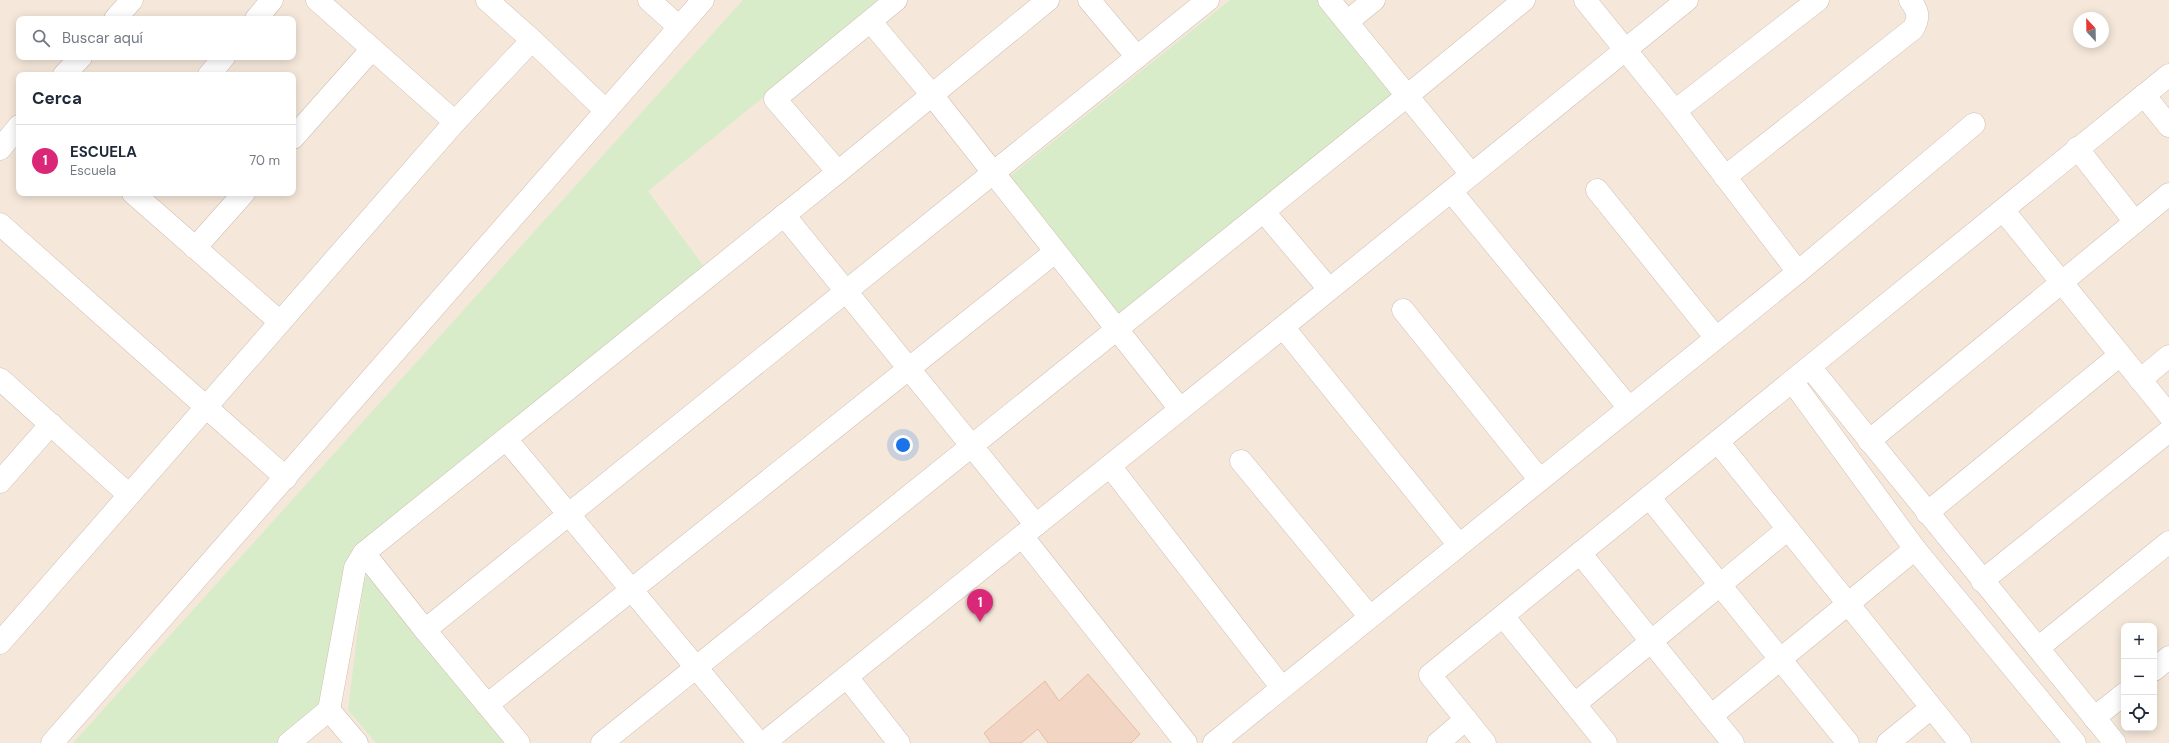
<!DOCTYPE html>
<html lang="es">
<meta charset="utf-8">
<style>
body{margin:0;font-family:"DM Sans",sans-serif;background:#f2f2f3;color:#1f2937}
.controls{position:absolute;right:12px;bottom:12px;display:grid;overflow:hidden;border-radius:8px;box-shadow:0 2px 10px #0003}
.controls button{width:36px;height:36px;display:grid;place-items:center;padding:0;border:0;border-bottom:1px solid #e0e1e3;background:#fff;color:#1f2937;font:20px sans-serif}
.compass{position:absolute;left:2073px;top:12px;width:36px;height:36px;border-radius:50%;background:#fff;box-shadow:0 2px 10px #0003;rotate:338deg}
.you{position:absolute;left:903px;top:445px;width:14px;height:14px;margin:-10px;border:3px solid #fff;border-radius:50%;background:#1a73e8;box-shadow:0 0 0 6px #1a73e833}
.badge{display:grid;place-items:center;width:26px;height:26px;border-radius:50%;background:#db2777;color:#fff;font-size:13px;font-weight:700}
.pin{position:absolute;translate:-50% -33px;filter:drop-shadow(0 1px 2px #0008)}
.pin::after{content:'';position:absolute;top:21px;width:14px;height:12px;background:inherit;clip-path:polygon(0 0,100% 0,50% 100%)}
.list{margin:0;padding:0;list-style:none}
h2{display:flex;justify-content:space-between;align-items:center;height:52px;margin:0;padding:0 16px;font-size:17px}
h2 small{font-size:13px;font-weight:400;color:#747a83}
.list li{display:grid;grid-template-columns:26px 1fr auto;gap:12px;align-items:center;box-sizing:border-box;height:72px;padding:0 16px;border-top:1px solid #e0e1e3}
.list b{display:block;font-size:15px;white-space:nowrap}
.list p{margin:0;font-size:13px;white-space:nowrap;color:#747a83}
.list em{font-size:13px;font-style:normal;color:#747a83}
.icon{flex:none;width:22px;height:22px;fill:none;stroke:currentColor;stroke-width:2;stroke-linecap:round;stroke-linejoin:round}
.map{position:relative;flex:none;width:2169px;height:743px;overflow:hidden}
.search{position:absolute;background:#fff;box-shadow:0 2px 10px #0003;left:16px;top:16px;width:280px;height:44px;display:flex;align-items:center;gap:10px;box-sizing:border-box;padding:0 14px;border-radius:8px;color:#747a83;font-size:15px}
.panel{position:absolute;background:#fff;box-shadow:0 2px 10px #0003;left:16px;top:72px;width:280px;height:124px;border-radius:8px}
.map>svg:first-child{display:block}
.residential{fill:#f5e8da;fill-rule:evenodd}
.green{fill:#d8ecc9}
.building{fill:#f3d5c3;stroke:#e6bba3}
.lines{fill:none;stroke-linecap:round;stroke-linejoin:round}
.minor-casing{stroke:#d1beb0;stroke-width:23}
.minor{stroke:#fff;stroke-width:22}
</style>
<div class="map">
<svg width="2169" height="743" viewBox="0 0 2169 743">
<rect width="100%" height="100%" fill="#fdf6ec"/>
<path class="residential" d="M0,0h2169v743h-2169zM2079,18h24v24h-24zM19,19h274v38h-274zM19,75h274v118h-274zM2124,626h30v102h-30z"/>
<g class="green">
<polygon points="743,0 883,0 648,191 705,268 347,560 330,701 277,743 73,743"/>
<polygon points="1230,0 1321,0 1395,93 1119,316 1010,176"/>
<polygon points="370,573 509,743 376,743 348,710 364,579"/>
</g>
<polygon class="building" points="1088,674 1140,734 1131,743 1048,743 1038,729 1021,743 991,743 984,733 1045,681 1059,701"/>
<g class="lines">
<g class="minor-casing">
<g id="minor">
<polyline points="317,0 455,122"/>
<polyline points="487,0 532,40 605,110"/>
<polyline points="649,0 679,27"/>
<polyline points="1089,0 1137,57"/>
<polyline points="1329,0 1471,174"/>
<polyline points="1585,0 1675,111 1798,272"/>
<polyline points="115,19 132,0"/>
<polyline points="256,19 272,0"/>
<polyline points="871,22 932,95 1180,409"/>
<polyline points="1347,22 1374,0"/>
<polyline points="64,75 81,57"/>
<polyline points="209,75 224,57"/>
<polyline points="2144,95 2169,126"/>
<polyline points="1675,111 1818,0"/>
<polyline points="293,138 372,49"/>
<polyline points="2077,148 2135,222"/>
<polyline points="0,149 19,126"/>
<polyline points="838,172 775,99 896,0"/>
<path d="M1725,177l188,-148c7,-12 5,-18 -3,-29"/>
<polyline points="1597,190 1716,338"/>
<polyline points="1451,191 1629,408"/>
<polyline points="133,193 280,322"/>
<polyline points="2003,210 2169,415"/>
<polyline points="1264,212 1329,289"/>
<polyline points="784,215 1036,525"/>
<polyline points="0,224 286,478"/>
<polyline points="195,248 244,193"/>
<polyline points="1403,310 1540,480"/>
<polyline points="1283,327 1459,545"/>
<polyline points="1810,367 2115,743"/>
<polyline points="0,379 129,495"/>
<polyline points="2140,380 2169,356"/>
<polyline points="1792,381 1915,549 2075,743"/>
<polyline points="506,439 759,743"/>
<polyline points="1869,441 2169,194"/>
<polyline points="1718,442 1960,743"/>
<polyline points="1241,461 1370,617"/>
<polyline points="1110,466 1282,688"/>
<polyline points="0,482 51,424"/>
<polyline points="1649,497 1848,743"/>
<polyline points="1927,513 2120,355"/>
<polyline points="1022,536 1186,743"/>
<polyline points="364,553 425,630"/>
<polyline points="1580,553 1733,743"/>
<polyline points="1982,581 2169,431"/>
<polyline points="1503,616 1606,743"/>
<polyline points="0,643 455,122 532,40"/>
<polyline points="2038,648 2169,542"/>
<polyline points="2154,670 2169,657"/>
<polyline points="847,677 899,743"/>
<polyline points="1575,704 1788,529"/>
<polyline points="487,705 1055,252"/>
<polyline points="329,710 357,743"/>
<polyline points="1711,716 1915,549"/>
<polyline points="2094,718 2124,694"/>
<path d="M52,743c218,-247 433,-497 651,-743"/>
<polyline points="289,743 329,710 355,568 364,553 838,172 1048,0"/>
<polyline points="519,743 425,630 1208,0"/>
<polyline points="602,743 1407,96 1524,0"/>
<polyline points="764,743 1283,327 1687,0"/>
<polyline points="1214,743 1798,272 1974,124"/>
<polyline points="1438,743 1466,719"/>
<polyline points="1485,743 1430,675 2169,75"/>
<polyline points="1888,743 1931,708"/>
</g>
</g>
<use href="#minor" class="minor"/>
</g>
</svg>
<div class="controls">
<button>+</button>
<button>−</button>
<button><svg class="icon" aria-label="locate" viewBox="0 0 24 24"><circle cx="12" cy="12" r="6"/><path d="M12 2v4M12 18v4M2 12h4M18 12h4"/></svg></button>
</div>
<svg class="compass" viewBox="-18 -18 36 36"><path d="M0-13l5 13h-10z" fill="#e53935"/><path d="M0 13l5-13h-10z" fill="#747a83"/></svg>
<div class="you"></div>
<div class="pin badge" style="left:980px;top:622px">1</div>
<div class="search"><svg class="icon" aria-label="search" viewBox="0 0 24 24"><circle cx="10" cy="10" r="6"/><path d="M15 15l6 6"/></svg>Buscar aquí</div>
<section class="panel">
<h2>Cerca<small></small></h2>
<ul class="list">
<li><span class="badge">1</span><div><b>ESCUELA</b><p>Escuela</p></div><em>70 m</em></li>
</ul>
</section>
</div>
